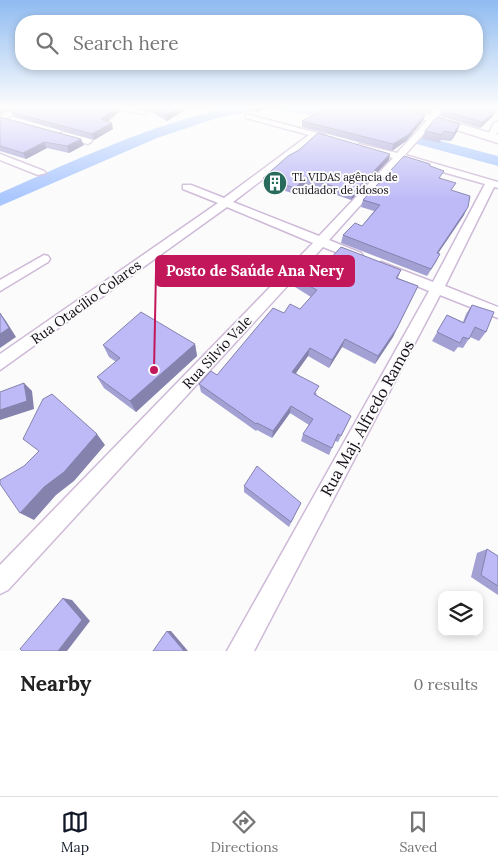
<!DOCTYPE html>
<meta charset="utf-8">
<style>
body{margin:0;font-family:Lora,serif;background:#f2f2f2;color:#222}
.controls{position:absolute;right:15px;bottom:15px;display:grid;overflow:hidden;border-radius:10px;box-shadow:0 2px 8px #0003}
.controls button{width:45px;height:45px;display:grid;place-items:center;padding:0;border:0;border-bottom:1px solid #e0e0e0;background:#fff;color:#222;font:25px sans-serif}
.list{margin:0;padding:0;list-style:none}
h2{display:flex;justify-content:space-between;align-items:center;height:65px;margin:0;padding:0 20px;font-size:21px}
h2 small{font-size:16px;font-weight:400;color:#767676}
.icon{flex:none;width:28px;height:28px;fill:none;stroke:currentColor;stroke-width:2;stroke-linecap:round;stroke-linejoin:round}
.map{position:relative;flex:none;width:498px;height:651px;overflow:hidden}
.search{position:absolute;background:#fff;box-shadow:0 2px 8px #0003;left:15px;right:15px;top:15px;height:55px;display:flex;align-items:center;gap:12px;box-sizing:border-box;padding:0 18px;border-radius:20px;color:#767676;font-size:19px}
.sheet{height:145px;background:#fff}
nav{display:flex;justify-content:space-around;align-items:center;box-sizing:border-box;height:70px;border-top:1px solid #e0e0e0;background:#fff;font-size:14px;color:#767676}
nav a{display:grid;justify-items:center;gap:2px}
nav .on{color:#111827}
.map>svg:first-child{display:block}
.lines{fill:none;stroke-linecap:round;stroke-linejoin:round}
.river{fill:#a9c6fe;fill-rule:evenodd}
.street-casing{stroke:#cebad8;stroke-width:3}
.secondary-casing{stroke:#cebad8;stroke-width:3}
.street{fill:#fff;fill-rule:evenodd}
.secondary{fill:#fff;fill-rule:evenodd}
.wall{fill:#a3a0d4}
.shaded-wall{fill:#8582ad}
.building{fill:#bebaf7;stroke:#8582ad}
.labels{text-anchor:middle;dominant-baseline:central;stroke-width:4;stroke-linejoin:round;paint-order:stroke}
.far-poi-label{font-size:11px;fill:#140d17;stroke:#fbfbfb;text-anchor:start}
.street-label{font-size:14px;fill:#140d17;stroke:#fbfbfb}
.near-street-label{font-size:16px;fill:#140d17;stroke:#fbfbfb}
.leader{fill:none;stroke:#c2185b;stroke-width:2}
.callout-dot{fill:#c2185b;stroke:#fbfbfb;stroke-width:2}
.callout{fill:#c2185b;stroke:#c2185b;stroke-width:2}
.callout-label{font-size:15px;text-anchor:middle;font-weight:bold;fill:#fff}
</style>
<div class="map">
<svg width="498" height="651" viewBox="0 0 498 651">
<rect width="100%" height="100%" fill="#fbfbfb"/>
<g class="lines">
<g class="river">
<path d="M228,108h26l-2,3 -35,7 -60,20 -157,68v-13c74,-32 148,-68 228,-85z"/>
<polygon points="282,108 315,108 498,156 498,166 310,115 284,111"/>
</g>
<g class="street-casing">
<g id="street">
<polygon points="17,108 27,108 0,121 0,116"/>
<polygon points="110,108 132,108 148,112 144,114"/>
<path d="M434,108h8c-8,18 -25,32 -37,47l93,27v6l-4,-1 -49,99 53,21v11l-58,-23 -186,356h-27l202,-360 -53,-22 -1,-3 6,-4 52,20 52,-98 -84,-24 -72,80 32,13 2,3 -2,3h-8l-30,-12 -315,343 -8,4v-29l313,-322 -86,-36 -227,163v-16l218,-151 -35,-14v-4h8l33,13 85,-63 -63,-17v-4l79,21 -7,2 -85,65 86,34 74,-78 -34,-10v-4l38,9c12,-14 30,-29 37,-45z"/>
<polygon points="498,121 498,131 495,137 488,139 487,137 494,123"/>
<polygon points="63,132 91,139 92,141 88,144 60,137 59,135"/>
<polygon points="0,154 44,171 46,173 38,175 0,160"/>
<polygon points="44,255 48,256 50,259 48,262 0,291 0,280"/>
</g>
</g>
<g class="secondary-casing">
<polygon id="secondary" points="387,108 404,108 498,135 498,143"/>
</g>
<use href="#street" class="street"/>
<use href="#secondary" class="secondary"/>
</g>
<g class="wall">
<polygon points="17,108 119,108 119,112 107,122 113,129 94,140 14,117 11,112"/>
<polygon points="140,108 188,108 167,121 148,110"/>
<polygon points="245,108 268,108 256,112"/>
<polygon points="324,108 401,108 425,115 423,121 406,141 392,151 302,127 302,121 324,110"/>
<polygon points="411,108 433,108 429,113"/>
<polygon points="443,108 495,112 492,117 480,128 440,116"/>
<polygon points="0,117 84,145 69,153 47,148 26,159 0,151"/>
<polygon points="460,124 457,132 451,141 441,140 439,143 422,139 425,131"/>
<polygon points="389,160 351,200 305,184 295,194 263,184 263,178"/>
<polygon points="430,166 452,191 464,215 438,253 440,254 427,276 341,243 343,235 362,226 374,211 361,207 363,200"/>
<polygon points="401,270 398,278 418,286 393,337 375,364 342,347 329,368 308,356 296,373 317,394 316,395 351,416 338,442 335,441 329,455 301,441 303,434 309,425 290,413 272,438 257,430 256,431 201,392 199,384 217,375 284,313 300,309 311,297 295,287 296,279 319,271"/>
<polygon points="472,305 486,332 479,341 470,337 463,348 458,347 454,352 432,341 447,315 463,322 466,314"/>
<polygon points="195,344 197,356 136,412 104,388 97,377 116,362 109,357 103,345"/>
<polygon points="244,486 301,503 289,527 244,492"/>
<polygon points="487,549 498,556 498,595 471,577 477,553"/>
</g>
<g class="shaded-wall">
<polygon points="0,108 13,108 0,114"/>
<polygon points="115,108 119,108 119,112 103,125 101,119"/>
<polygon points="177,108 188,108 167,121 166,115"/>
<polygon points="256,108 268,108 256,112"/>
<polygon points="495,112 492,117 480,128 482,122"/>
<polygon points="425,115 423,121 406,141 392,151 393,144"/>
<polygon points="112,123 113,129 94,140 92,134"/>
<polygon points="460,124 457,132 451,141 454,133"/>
<polygon points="81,139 84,145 69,153 67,146"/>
<polygon points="44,142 47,148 26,159 23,153"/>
<polygon points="390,154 389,160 351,200 353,193"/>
<polygon points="306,177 305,184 295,194 295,188"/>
<polygon points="468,207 464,215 433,261 437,253"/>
<polygon points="440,254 436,262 427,276 431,269"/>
<polygon points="0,313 6,321 16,337 0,348"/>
<polygon points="397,328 393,337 375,364 378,356"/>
<polygon points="345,339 342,347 329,368 332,360"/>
<polygon points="195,344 197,356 136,412 130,401"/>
<polygon points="310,348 308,356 291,380 292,372"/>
<polygon points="24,383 32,391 34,409 0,420 0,410"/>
<polygon points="291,406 290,413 272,438 273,431"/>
<polygon points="97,434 105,445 74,481 56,495 34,520 20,513 44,487"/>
<polygon points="63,598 72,600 90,621 67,651 58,651"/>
<polygon points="167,631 171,631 188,651 184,651"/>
</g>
<g class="building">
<polygon points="17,108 115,108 101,119 112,123 92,134 11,112"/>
<polygon points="154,108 177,108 166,115"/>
<polygon points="328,108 401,108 425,115 408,135 393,144 302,121"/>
<polygon points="443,108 496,108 495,112 482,122 442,110"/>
<polygon points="0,117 81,139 67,146 44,142 23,153 0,146"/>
<polygon points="437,117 460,124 454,133 444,131 442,135 425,131"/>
<polygon points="318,133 390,154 353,193 306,177 295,188 263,178 288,156 299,150"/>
<polygon points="404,156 430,164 430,166 444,171 439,178 456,183 451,190 470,196 468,207 437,253 440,254 431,269 343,235 355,223 362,226 380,205 363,200"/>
<polygon points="341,247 401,270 396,278 418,286 397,328 378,356 345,339 332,360 310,348 292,372 319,386 314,394 351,416 341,436 338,434 332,448 303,434 313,419 291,406 273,431 257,423 256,424 199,384 211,371 217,375 273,308 284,313 290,304 300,309 317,290 296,279 308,265 319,271"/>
<polygon points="472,305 494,312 486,332 475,327 469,339 463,337 460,343 437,332 447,315 464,323"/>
<polygon points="141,312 195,344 130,401 97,377 120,358 103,345"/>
<polygon points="0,313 9,328 0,334"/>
<polygon points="24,383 27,401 0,410 0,392"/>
<polygon points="52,394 97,434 64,472 44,487 20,513 0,484 0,480 24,466 39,451 23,439 43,399"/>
<polygon points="257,466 301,503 291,522 244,486"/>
<polygon points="487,549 498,556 498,586 481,575"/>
<polygon points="63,598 82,620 58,651 22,651 20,649"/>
<polygon points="167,631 184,651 153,651"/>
</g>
<linearGradient id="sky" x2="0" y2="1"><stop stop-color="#8fbbf1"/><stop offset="0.54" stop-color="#fdfdfd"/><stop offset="1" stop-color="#fdfdfd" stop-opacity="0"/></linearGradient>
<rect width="498" height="199" fill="url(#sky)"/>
<defs>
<g id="building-disc" transform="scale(1.25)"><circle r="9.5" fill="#286b5c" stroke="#fbfbfb"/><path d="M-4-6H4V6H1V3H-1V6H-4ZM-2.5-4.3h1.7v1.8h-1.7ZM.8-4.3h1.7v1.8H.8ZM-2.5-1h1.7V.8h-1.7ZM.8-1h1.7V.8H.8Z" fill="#fff"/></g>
</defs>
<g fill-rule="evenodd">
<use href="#building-disc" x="275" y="183"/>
</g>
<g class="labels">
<g class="far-poi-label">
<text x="292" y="177">TL VIDAS agência de<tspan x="292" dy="13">cuidador de idosos</tspan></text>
</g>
<g class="street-label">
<text transform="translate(86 302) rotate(-36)">Rua Otacílio Colares</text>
<text transform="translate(217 352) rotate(-47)">Rua Silvio Vale</text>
</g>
<g class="near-street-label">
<text transform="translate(367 418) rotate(-61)">Rua Maj. Alfredo Ramos</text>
</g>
</g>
<path class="leader" d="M154 370L156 271"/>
<circle class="callout-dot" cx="154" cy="370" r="5"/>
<rect class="callout" x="156" y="256" width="198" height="30" rx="5"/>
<g class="callout-label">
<text x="255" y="276">Posto de Saúde Ana Nery</text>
</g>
</svg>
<div class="controls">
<button><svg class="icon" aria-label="layers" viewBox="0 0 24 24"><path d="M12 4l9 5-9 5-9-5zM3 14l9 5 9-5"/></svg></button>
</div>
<div class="search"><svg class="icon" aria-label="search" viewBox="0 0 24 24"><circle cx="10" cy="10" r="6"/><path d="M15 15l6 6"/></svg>Search here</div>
</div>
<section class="sheet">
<h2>Nearby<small>0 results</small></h2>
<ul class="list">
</ul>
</section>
<nav>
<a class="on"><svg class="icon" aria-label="map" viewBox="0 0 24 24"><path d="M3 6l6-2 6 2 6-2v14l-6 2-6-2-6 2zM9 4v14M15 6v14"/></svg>Map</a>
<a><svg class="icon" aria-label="directions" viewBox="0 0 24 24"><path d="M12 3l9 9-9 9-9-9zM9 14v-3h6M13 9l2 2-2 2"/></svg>Directions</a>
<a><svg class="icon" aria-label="saved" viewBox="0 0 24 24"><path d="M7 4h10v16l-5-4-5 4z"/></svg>Saved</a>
</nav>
